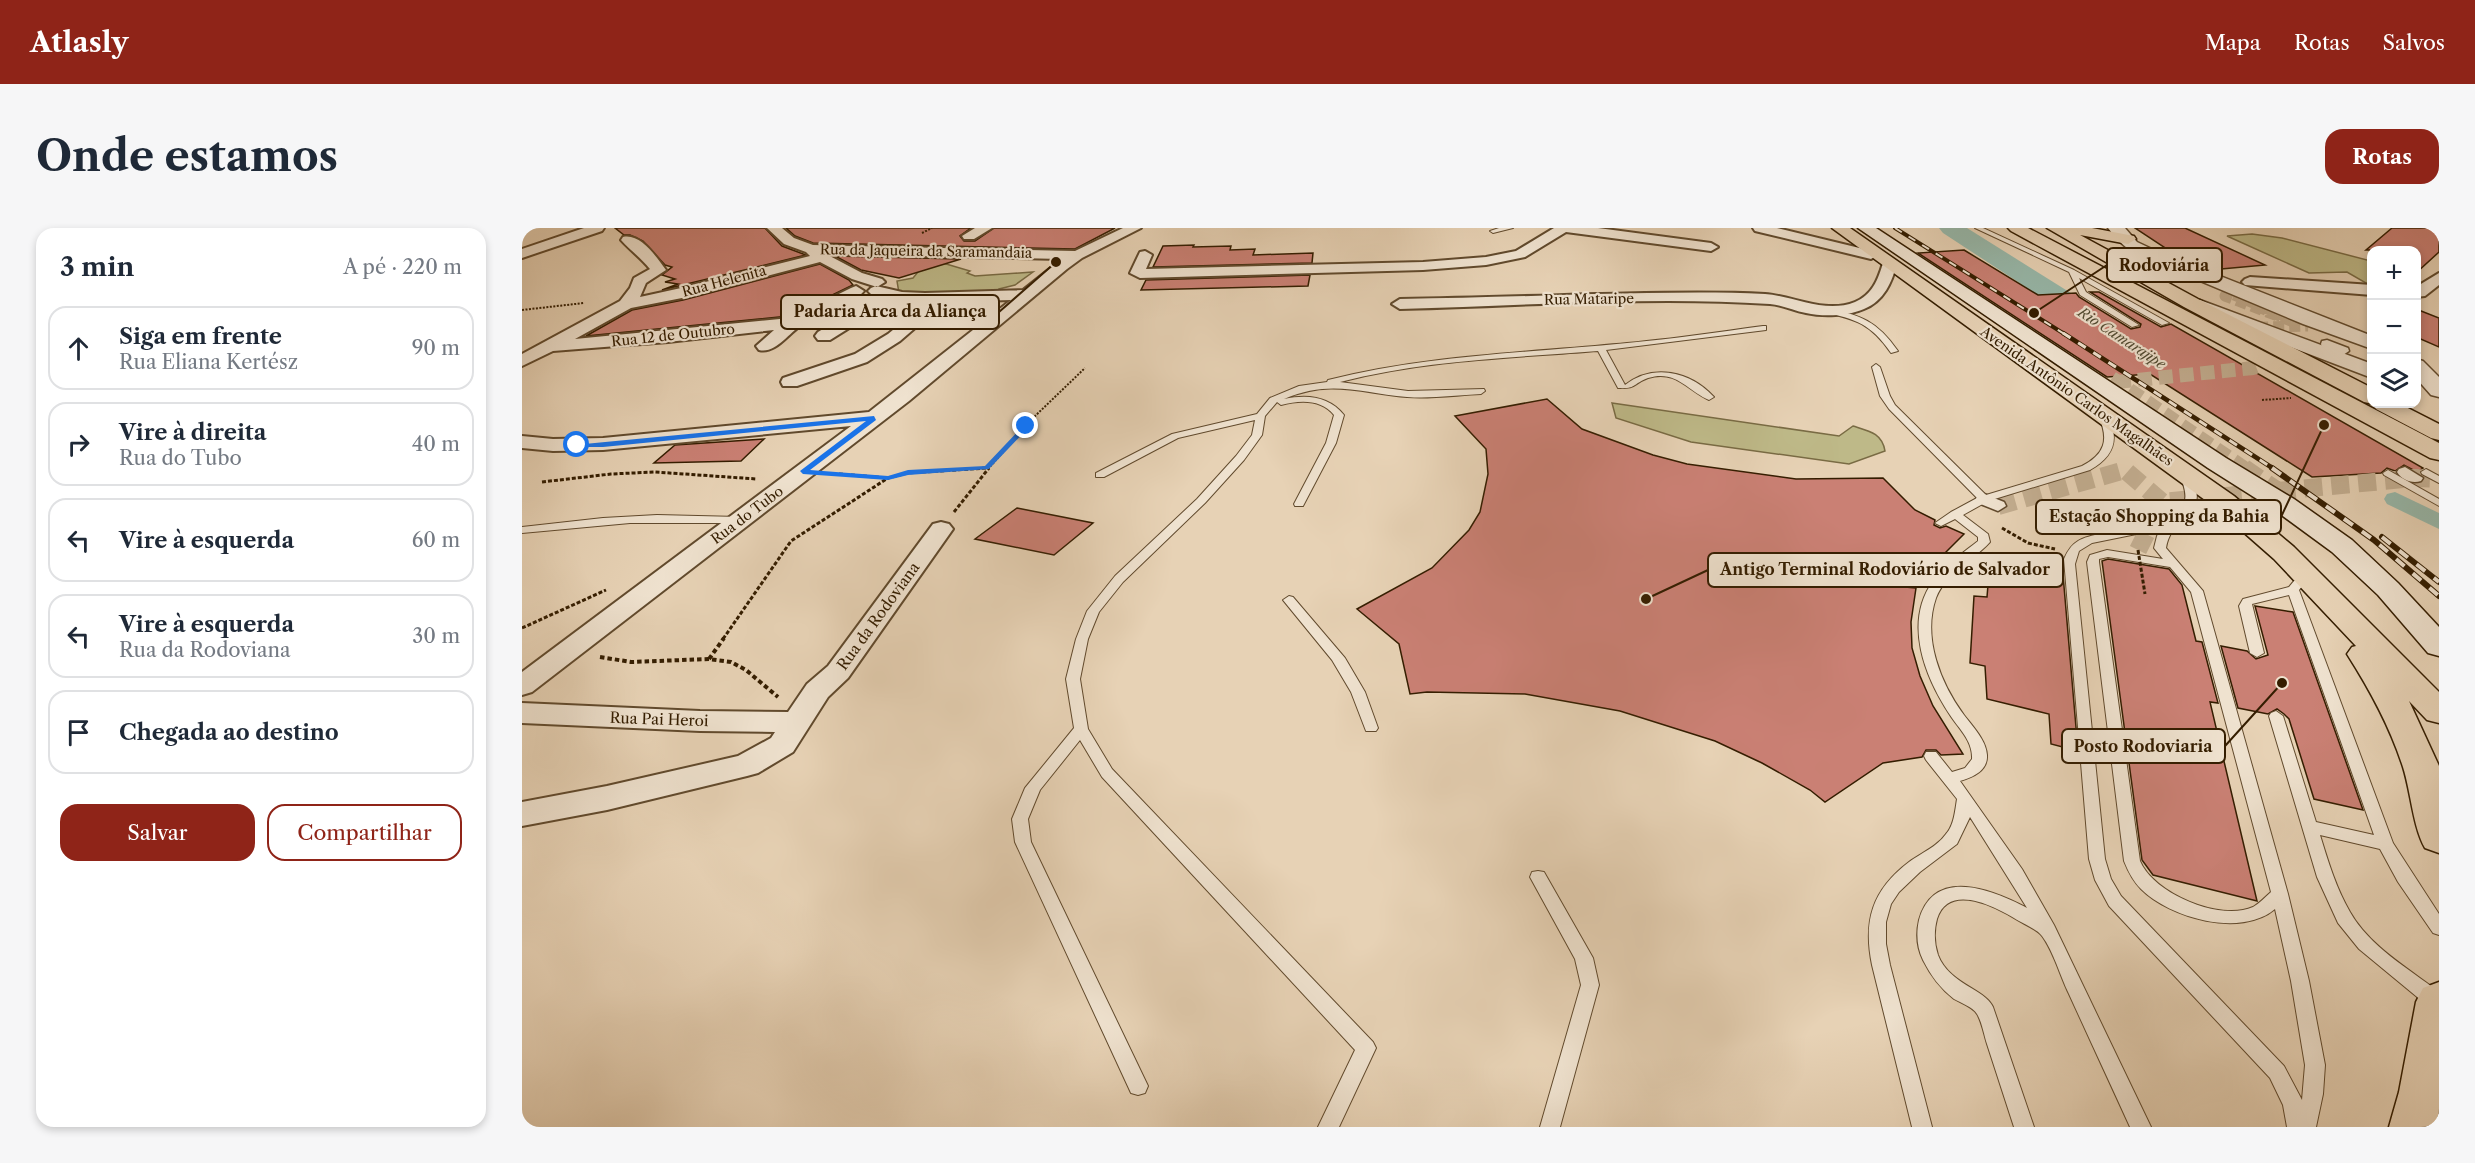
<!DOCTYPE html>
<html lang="pt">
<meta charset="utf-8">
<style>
body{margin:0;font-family:"Libre Caslon Text",serif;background:#f6f6f7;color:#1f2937}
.controls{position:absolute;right:18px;top:18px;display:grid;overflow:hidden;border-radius:12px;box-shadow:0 3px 9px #0003}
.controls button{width:54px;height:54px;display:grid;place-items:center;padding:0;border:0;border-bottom:2px solid #e0e1e3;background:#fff;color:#1f2937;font:30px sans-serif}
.stop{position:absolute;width:18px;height:18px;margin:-14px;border:4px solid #1a73e8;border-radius:50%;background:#fff}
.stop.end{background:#1a73e8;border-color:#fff;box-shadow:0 2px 6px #0008}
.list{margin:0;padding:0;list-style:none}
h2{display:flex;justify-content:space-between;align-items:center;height:78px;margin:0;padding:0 24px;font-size:26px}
h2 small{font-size:20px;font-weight:400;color:#747a83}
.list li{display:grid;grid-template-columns:39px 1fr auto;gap:18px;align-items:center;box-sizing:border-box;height:84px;margin:0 12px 12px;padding:0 12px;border:2px solid #e0e1e3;border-radius:18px}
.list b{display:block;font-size:22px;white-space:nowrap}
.list p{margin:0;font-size:20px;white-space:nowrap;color:#747a83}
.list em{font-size:20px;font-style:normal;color:#747a83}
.actions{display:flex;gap:12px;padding:18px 24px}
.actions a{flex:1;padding:14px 0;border:2px solid #8f2418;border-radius:18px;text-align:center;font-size:21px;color:#8f2418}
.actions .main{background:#8f2418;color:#fff}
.icon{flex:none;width:33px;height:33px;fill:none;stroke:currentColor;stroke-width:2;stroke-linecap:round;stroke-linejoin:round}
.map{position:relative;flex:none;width:1917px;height:899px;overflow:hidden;border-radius:18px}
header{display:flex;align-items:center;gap:36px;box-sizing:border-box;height:84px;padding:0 30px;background:#8f2418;color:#fff}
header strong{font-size:28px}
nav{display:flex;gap:33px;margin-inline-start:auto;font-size:21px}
.intro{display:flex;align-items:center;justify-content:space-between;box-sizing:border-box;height:144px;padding:0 36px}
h1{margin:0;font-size:42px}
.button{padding:15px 27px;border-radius:18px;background:#8f2418;color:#fff;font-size:21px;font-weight:700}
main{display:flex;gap:36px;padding:0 36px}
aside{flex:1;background:#fff;border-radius:18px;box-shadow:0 3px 9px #0003}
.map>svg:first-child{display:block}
.green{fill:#beb988;stroke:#796b44;stroke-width:1.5}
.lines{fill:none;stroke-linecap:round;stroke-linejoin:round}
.canal{fill:#97b8aa;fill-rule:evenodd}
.river{fill:#97b8aa;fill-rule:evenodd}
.building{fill:#ca8074;stroke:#341d00;stroke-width:1.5}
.pedestrian-tunnel-far2{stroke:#c3ae91;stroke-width:11;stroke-dasharray:11 5;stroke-linecap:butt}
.pedestrian-tunnel-far1{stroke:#c3ae91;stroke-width:14;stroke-dasharray:14 7;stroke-linecap:butt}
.pedestrian-tunnel{stroke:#c3ae91;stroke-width:18;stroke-dasharray:18 9;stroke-linecap:butt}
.service-casing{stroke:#614a2d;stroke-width:2}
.pedestrian-casing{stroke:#614a2d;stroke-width:3}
.minor-casing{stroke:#614a2d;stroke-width:4}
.tertiary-casing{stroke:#614a2d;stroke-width:3}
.secondary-casing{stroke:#341d00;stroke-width:3}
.primary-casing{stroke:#341d00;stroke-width:3}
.trunk-casing{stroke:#341d00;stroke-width:3}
.path-far2{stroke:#341d00;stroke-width:2;stroke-dasharray:2 1.5;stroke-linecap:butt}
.path-far1{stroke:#341d00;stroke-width:3;stroke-dasharray:4 2;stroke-linecap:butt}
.path{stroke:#341d00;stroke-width:4;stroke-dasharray:4.5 3;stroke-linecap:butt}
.service{fill:#efe2cf;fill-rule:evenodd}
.pedestrian{fill:#efe2cf;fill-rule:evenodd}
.minor{fill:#efe2cf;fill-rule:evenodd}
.tertiary{fill:#efe2cf;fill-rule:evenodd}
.secondary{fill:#efe2cf;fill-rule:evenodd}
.primary{fill:#e7d2b5;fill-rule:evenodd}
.trunk{fill:#e7d2b5;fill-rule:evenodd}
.rail-far2-casing{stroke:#341d00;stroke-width:4}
.rail-far1-casing{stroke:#341d00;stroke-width:4.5}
.rail-casing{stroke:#341d00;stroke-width:6}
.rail-far2{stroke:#efe2cf;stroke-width:2;stroke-dasharray:8;stroke-linecap:butt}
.rail-far1{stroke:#efe2cf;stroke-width:3;stroke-dasharray:9;stroke-linecap:butt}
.rail{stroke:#efe2cf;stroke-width:4;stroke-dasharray:11;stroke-linecap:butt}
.path-bridge{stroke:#341d00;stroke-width:3;stroke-dasharray:4 2;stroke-linecap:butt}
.route{fill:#1a73e8}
.labels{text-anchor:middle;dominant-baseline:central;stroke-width:4.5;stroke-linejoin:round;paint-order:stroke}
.far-street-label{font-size:14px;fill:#341d00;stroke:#efe2cf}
.far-water-label{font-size:14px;font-style:italic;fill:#524c33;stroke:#efe2cf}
.street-label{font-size:15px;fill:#341d00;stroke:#efe2cf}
.leader{fill:none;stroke:#341d00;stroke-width:2}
.callout-dot{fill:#341d00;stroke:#efe2cf;stroke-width:2}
.callout{fill:#efe2cf;stroke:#341d00;stroke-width:2}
.callout-label{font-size:16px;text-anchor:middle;font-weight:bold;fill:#341d00}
</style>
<header>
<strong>Atlasly</strong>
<nav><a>Mapa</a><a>Rotas</a><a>Salvos</a></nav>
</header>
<div class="intro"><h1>Onde estamos</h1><a class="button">Rotas</a></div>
<main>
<aside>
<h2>3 min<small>A pé · 220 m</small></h2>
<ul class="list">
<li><svg class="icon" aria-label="ahead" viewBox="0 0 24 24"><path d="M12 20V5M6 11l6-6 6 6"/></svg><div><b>Siga em frente</b><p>Rua Eliana Kertész</p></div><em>90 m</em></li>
<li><svg class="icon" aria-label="right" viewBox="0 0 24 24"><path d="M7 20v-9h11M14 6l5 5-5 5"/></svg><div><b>Vire à direita</b><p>Rua do Tubo</p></div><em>40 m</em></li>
<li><svg class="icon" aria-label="left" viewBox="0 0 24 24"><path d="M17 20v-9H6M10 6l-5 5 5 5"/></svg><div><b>Vire à esquerda</b></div><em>60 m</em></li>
<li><svg class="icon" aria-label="left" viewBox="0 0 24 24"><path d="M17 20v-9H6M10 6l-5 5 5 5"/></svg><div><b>Vire à esquerda</b><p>Rua da Rodoviana</p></div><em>30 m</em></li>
<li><svg class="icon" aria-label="arrive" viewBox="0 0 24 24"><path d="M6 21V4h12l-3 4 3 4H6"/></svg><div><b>Chegada ao destino</b></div></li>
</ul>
<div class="actions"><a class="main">Salvar</a><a>Compartilhar</a></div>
</aside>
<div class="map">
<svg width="1917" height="899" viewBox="0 0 1917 899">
<rect width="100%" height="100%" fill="#e7d2b5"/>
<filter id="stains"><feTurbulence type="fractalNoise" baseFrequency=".00333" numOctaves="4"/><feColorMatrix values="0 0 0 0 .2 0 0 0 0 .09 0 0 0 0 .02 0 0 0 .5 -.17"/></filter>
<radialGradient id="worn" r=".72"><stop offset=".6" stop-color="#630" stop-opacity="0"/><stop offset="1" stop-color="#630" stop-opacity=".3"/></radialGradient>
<g class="green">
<polygon points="1730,6 1760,10 1849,33 1849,58 1825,44 1787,45 1705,8"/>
<polygon points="299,23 430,24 414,33 448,43 445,45 453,48 511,44 493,57 477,61 471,66 377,65 375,53 391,50 396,44 348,30 325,26 312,29"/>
<path d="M1090,175l227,33 14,-10c16,5 29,7 32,25l-36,13 -158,-22 -75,-24z"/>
</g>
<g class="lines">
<polygon class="canal" points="1873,264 1917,285 1917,301 1865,276 1862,271 1865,266"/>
<polygon class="river" points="1417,0 1445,0 1600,97 1605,103 1600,109 1590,112 1580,109 1421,5"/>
</g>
<g class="building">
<polygon points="93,0 243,0 260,18 284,27 140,62 156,56 143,54 153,51 140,47 150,39 143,37 121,13 108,7 102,7"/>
<polygon points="264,0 449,0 438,8 442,13 453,13 472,0 593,0 553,21 291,15 273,8"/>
<polygon points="1613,0 1663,0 1743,37 1688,42 1660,31"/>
<polygon points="1870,0 1917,0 1917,24 1894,45 1894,22 1844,22"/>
<polygon points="672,17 671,19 709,18 708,22 733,21 731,27 791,25 790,35 631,39 641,18"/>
<polygon points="1442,22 1516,67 1554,65 1557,69 1609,101 1618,99 1619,96 1568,64 1577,64 1639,99 1649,96 1901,240 1895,244 1882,237 1873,243 1865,240 1859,245 1790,249 1628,146 1585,149 1396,25"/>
<polygon points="313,28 439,31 377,50 339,42"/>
<polygon points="298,36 327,52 331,57 267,88 64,108 110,82 161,72"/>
<polygon points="788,47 786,58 619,62 624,52"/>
<polygon points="1894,81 1917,90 1917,119 1894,109"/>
<polygon points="1025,171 1060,201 1131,227 1165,236 1274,251 1361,250 1393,282 1413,292 1412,297 1418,300 1424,298 1442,306 1421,327 1382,359 1394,360 1389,394 1390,420 1398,448 1411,478 1441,526 1419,527 1414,522 1404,522 1400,529 1361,535 1303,574 1288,562 1240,535 1193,513 1098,483 1003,466 905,464 888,466 877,416 835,381 910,340 947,302 958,284 966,246 964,221 933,188"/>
<polygon points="242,211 219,233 132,235 153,217"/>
<polygon points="495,280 571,295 532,327 453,311"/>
<polygon points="1586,331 1647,341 1660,357 1674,413 1680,414 1696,475 1688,474 1735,673 1631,647 1620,632 1580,333"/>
<polygon points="1519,332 1540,335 1556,523 1529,516 1527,486 1465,471 1463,438 1448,435 1452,368 1465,369 1467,345 1519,354"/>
<polygon points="1733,378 1771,384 1841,582 1792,571 1767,491 1762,486 1755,481 1746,486 1716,480 1699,418 1725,423 1734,431 1746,427"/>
</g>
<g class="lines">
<g class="pedestrian-tunnel-far2">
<polyline points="1734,78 1774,95 1703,68 1712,67 1777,94"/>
<polyline points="1715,107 1702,100 1786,98"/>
</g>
<g class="pedestrian-tunnel-far1">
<polyline points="1590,150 1724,241"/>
<polyline points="1595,154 1731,140 1757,130 1712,105"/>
</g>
<g class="pedestrian-tunnel">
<polyline points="1722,240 1756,263"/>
<polyline points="1476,278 1603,242 1640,274 1893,250 1917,251"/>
<polyline points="1616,322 1640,274"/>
</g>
<g class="service-casing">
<g id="service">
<polygon points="977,0 991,0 971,5 968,3"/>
<polygon points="1453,0 1461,0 1552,42 1647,95 1640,97 1557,50 1564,64 1617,97 1610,99 1558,67 1547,44"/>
<path d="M1304,80c35,7 51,13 72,43l-7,2c-20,-29 -35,-34 -68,-41l-1,-2z"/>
<path d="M1241,98h3v4l-160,20 19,35c28,-22 65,-14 89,12l-5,3c-21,-9 -33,-31 -61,-22 -16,6 -11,11 -30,10l-20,-37c-87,7 -173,9 -258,31l68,9 76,-2 1,2 -4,3c-24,1 -50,5 -74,3 -47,-4 -76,-18 -123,2 23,-5 45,-3 60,16l-8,28 -33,63h-8l-1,-2 32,-61 8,-28c-13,-16 -34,-15 -53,-10l-4,-3 -12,14 -3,19 -18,25 -39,43 -82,79 -24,30 -11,27 -8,40 8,50 24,40 261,273 3,6 -37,79h-21l37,-77 -253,-273 -22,-37 -40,50 -12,29 3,23 117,244 -3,7 -7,2 -7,-2 -116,-251 -3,-23 13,-31 49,-60 -8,-49 10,-40 11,-28 28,-35 82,-77 39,-43 16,-21 3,-15 -77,18 -74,39h-8v-4l76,-39 85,-20 13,-16 29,-12 28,-4 1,-2c99,-25 198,-27 299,-37 46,-4 91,-11 136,-17z"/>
<path d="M1354,136l4,3 10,29 5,9 91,90 96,-29c23,-12 27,-26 17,-49l2,-2h6c14,25 6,42 -17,55l-102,31 -25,14 25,19 2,8c-18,20 -44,30 -54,56 -14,40 5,86 28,117 9,12 22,25 23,40 1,16 -14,22 -27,26l62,88 32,56 97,202h-21c-20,-44 -41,-89 -61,-133 -9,-18 -15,-42 -27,-58 -4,-6 -16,-11 -23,-15 -21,-13 -70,-40 -82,-2 -3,11 -3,24 1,36 11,29 47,34 55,52l41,120h-20c-9,-28 -18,-55 -27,-83 -3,-9 -5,-22 -10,-30 -4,-7 -16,-11 -23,-15 -14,-11 -23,-23 -31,-39 -6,-12 -7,-27 -4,-40 15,-54 74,-30 108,-12l-57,-91 -13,27 -37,28 -21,20 -8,12 -5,18v22l4,21 42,162h-20l-40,-162c-9,-44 0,-75 37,-103 12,-9 28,-15 37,-28 8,-9 9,-23 11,-35l-31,-39 -2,-4 2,-4h10l16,20 13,-4 7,-9c1,-18 -13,-30 -22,-44 -25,-38 -47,-92 -17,-134 12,-16 30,-28 45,-40v-4l-23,-18 -14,7 -6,-3 16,-11 26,-14 -88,-89 -9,-13 -8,-29z"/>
<polygon points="1904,241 1917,248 1917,255 1900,246 1899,244"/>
<polygon points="1866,242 1917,271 1917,278 1862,247 1861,245"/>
<path d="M1662,244l4,1c27,43 -16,38 -22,75l37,43 85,303 21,87 16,84 -2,29 -7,33h-29l-4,-22 -13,-27 -161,-172 -14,-26 -6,-21 -25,-300c3,-7 7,-14 14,-18 31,-18 134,-4 101,-66zM1639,301l-4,7 -3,12 9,11 -56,-9 -17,5 -3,7 37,299c4,10 9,20 17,28 29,29 100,49 134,20l16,72 14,84 -3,35 -18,-34 -163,-170 -10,-17 -6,-20 -30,-295 4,-13 13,-8zM1586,329l62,10 21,25 80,300c-6,5 -11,11 -18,15 -33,15 -100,-14 -113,-46l-41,-299v-3z"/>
<polygon points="135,287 217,289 222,292 217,295 108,295 0,305 0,299 81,290"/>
<path d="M1776,352l6,4 -5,6 94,253 46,71v21l-6,-2 -35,-51 -18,-33 -60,-14c8,26 16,53 30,77 19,34 59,57 89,80v15l-4,1 -7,-2 -69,-57 -21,-26 -21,-46 -48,-161 2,-3 5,-2 7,5 33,106 58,13 -85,-240 -37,9 12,49 -7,4 -7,-4 -11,-47 4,-7 46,-12 5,-6z"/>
<polygon points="767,368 771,369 823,430 843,464 856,500 854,503 844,503 829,464 810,432 761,372"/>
<polygon points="1016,643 1022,644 1071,730 1077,757 1038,899 1018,899 1059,757 1053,731 1008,649 1010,644"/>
</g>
</g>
<g class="pedestrian-casing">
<g id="pedestrian">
<polygon points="1805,112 1826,120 1827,123 1821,127 1800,119 1799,116 1800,113"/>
<path d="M1883,239l18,11 -2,3c-9,3 -19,-1 -24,-9l2,-3z"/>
<polygon points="1462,266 1482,274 1484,278 1476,283 1456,275 1454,271 1456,267"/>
</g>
</g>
<g class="minor-casing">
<g id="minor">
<polygon points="62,0 82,0 80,3 0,30 0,21"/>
<path d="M245,0h15l12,10 19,7 262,6 48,-23h18l-59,30 -15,11 -158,132 -377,291 -10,3v-23l329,-246 -248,24 -50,1 -31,-3v-12l31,3 50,-1 266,-26 142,-112 -66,2 -45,39 -33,21 -70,24h-14l-2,-4 2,-4 72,-24 33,-20 38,-31 -32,-3 -64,40h-12l-3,-4 3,-4 60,-36 -7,-2 -3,-3 3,-3 5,-2 26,6 23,1 98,-3 39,-31 -236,-5 36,19 20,6 3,3 -8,5 -25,-8 -32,-17 -138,36 -51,10 -56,31 215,-21 61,-30 5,-2 8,5c-11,14 -46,25 -62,34 -14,8 -26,29 -43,25l-3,-4 18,-16 -106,12 -115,9 -31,15v-12l98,-53 10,-13 4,-10 16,-9c-9,-11 -20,-19 -29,-29l2,-3c18,-4 34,21 43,33l-20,13 -6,14 41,-9 129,-32 -4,-4 -22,-8z"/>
<polygon points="453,0 470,0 452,11 442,11 440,8"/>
<polygon points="1032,0 1076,0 1189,15 1196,19 1189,23 1044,4 1003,29 964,37 901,42 618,50 608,45 618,24 623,23 630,27 624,41 901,34 964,29 994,23"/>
<polygon points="1231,0 1255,0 1354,24 1356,27 1349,31 1233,3"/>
<path d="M1368,31l7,4c-5,19 -13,38 -33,46 -16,7 -41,8 -58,4 -12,-2 -23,-8 -36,-9 -122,-8 -247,2 -370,5l-8,-5 8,-5c65,-1 131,-3 196,-5 57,-1 113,-3 169,0 29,2 60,20 90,8 17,-7 23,-22 28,-39z"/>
<polygon points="1917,45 1917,57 1903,68 1894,69 1894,59"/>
<polygon points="1728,49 1850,57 1850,67 1723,57 1720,54 1723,51"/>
<polygon points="419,294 427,296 431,301 326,450 306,469 271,524 236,545 225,548 85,582 0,598 0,574 85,558 216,528 249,510 253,504 178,503 0,495 0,475 178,483 266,484 285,456 306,438 411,296"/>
</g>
</g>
<g class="tertiary-casing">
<g id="tertiary">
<path d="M1586,0h17l12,14 17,8 218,86v13l-69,-25 -160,-67c-16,-7 -24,-15 -35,-29z"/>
<polygon points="1678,72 1850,136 1850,150 1671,82 1669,78 1671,74"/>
<polygon points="1894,131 1901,133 1917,149 1917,169 1909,167 1894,150"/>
</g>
</g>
<g class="secondary-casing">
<polygon id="secondary" points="1336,0 1354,0 1704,230 1772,271 1830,312 1876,355 1917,399 1917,428 1906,425 1856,367 1810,324 1754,283 1686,240"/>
</g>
<g class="primary-casing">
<g id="primary">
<polygon points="1525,0 1570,0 1612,8 1614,11 1606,16 1558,7 1676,71 1850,160 1851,176 1842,174 1662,79"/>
<polygon points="1851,176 1878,176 1917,196 1917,212 1909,210 1854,181"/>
</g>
</g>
<g class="trunk-casing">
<g id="trunk">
<path d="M1310,0h18l384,268 60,51 145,145v31l-12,-3 -18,-19 30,65v87l-14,-5c-12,-21 -14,-56 -22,-81 -13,-40 -33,-77 -56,-113l5,-7 4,-1 -82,-87 -58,-51z"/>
<polygon points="1486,0 1506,0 1917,215 1917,232 1908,230 1489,3"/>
<polygon points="1917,754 1917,899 1867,899 1877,864 1894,774 1901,760"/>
</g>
</g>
<g class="path-far2">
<polyline points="400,5 410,0"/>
<polyline points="0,82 62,75"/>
<polyline points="1740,172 1769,170"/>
<polyline points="445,241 464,240"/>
<polyline points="466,241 511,190 563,140"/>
</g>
<g class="path-far1">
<polyline points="317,246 366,250 386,245 464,240"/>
<polyline points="20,254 89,246 133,244 235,251"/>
<polyline points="432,284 467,240"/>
<polyline points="1480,300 1506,315 1533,321"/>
<polyline points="0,400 84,362"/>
<polyline points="201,411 269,313 366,250"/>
</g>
<g class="path">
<polyline points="78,429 109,434 187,431 209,434 224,442 256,469"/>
<polyline points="187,431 202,410"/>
</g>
<use href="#service" class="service"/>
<use href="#pedestrian" class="pedestrian"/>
<use href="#minor" class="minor"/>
<use href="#tertiary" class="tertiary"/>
<use href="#secondary" class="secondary"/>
<use href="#primary" class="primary"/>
<use href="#trunk" class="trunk"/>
<g class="rail-far2-casing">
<polyline id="rail-far2" points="1373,0 1544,107"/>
</g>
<g class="rail-far1-casing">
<polyline id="rail-far1" points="1541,105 1752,241"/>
</g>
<g class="rail-casing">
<g id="rail">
<polyline points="1750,240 1852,312 1917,368"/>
<polyline points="1860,309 1917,354"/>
</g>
</g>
<use href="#rail-far2" class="rail-far2"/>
<use href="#rail-far1" class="rail-far1"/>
<use href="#rail" class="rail"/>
<polyline class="path-bridge" points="1616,322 1623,366"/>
</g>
<polygon class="route" points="352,188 354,192 288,242 366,248 386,242 463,238 502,197 508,198 467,241 386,247 366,252 281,246 278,243 344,193 81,219 55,219 52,217"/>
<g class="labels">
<g class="far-street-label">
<text transform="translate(404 23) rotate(1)">Rua da Jaqueira da Saramandaia</text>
<text transform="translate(202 53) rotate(-15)">Rua Helenita</text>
<text transform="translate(1067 71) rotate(-1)">Rua Mataripe</text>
<text transform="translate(151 107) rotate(-6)">Rua 12 de Outubro</text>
<text transform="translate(1555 168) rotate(35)">Avenida Antônio Carlos Magalhães</text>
<text transform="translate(225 287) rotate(-37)">Rua do Tubo</text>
</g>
<g class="far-water-label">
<text transform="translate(1600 110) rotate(33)">Rio Camarajipe</text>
</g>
<g class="street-label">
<text transform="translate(356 388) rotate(-54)">Rua da Rodoviana</text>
<text transform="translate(137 491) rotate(2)">Rua Pai Heroi</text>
</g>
</g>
<path class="leader" d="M1512 85L1585 37M534 34L477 84M1802 197L1759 289M1124 371L1186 342M1760 455L1703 518"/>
<g class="callout-dot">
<circle cx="1512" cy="85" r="6"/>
<circle cx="534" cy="34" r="6"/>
<circle cx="1802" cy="197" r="6"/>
<circle cx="1124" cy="371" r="6"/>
<circle cx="1760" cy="455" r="6"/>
</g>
<g class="callout">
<rect x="1585" y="20" width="115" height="34" rx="6"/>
<rect x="259" y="67" width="218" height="34" rx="6"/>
<rect x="1514" y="272" width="245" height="34" rx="6"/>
<rect x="1186" y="325" width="355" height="34" rx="6"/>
<rect x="1540" y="501" width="163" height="34" rx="6"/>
</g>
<g class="callout-label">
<text x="1642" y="43">Rodoviária</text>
<text x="368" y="89">Padaria Arca da Aliança</text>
<text x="1637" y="294">Estação Shopping da Bahia</text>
<text x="1363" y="347">Antigo Terminal Rodoviário de Salvador</text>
<text x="1621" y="524">Posto Rodoviaria</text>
</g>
<rect width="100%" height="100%" filter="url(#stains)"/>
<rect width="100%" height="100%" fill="url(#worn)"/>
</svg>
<div class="controls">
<button>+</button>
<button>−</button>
<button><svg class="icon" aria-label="layers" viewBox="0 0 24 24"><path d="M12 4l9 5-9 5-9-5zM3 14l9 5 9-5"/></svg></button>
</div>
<div class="stop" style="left:55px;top:217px"></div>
<div class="stop end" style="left:504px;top:198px"></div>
</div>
</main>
